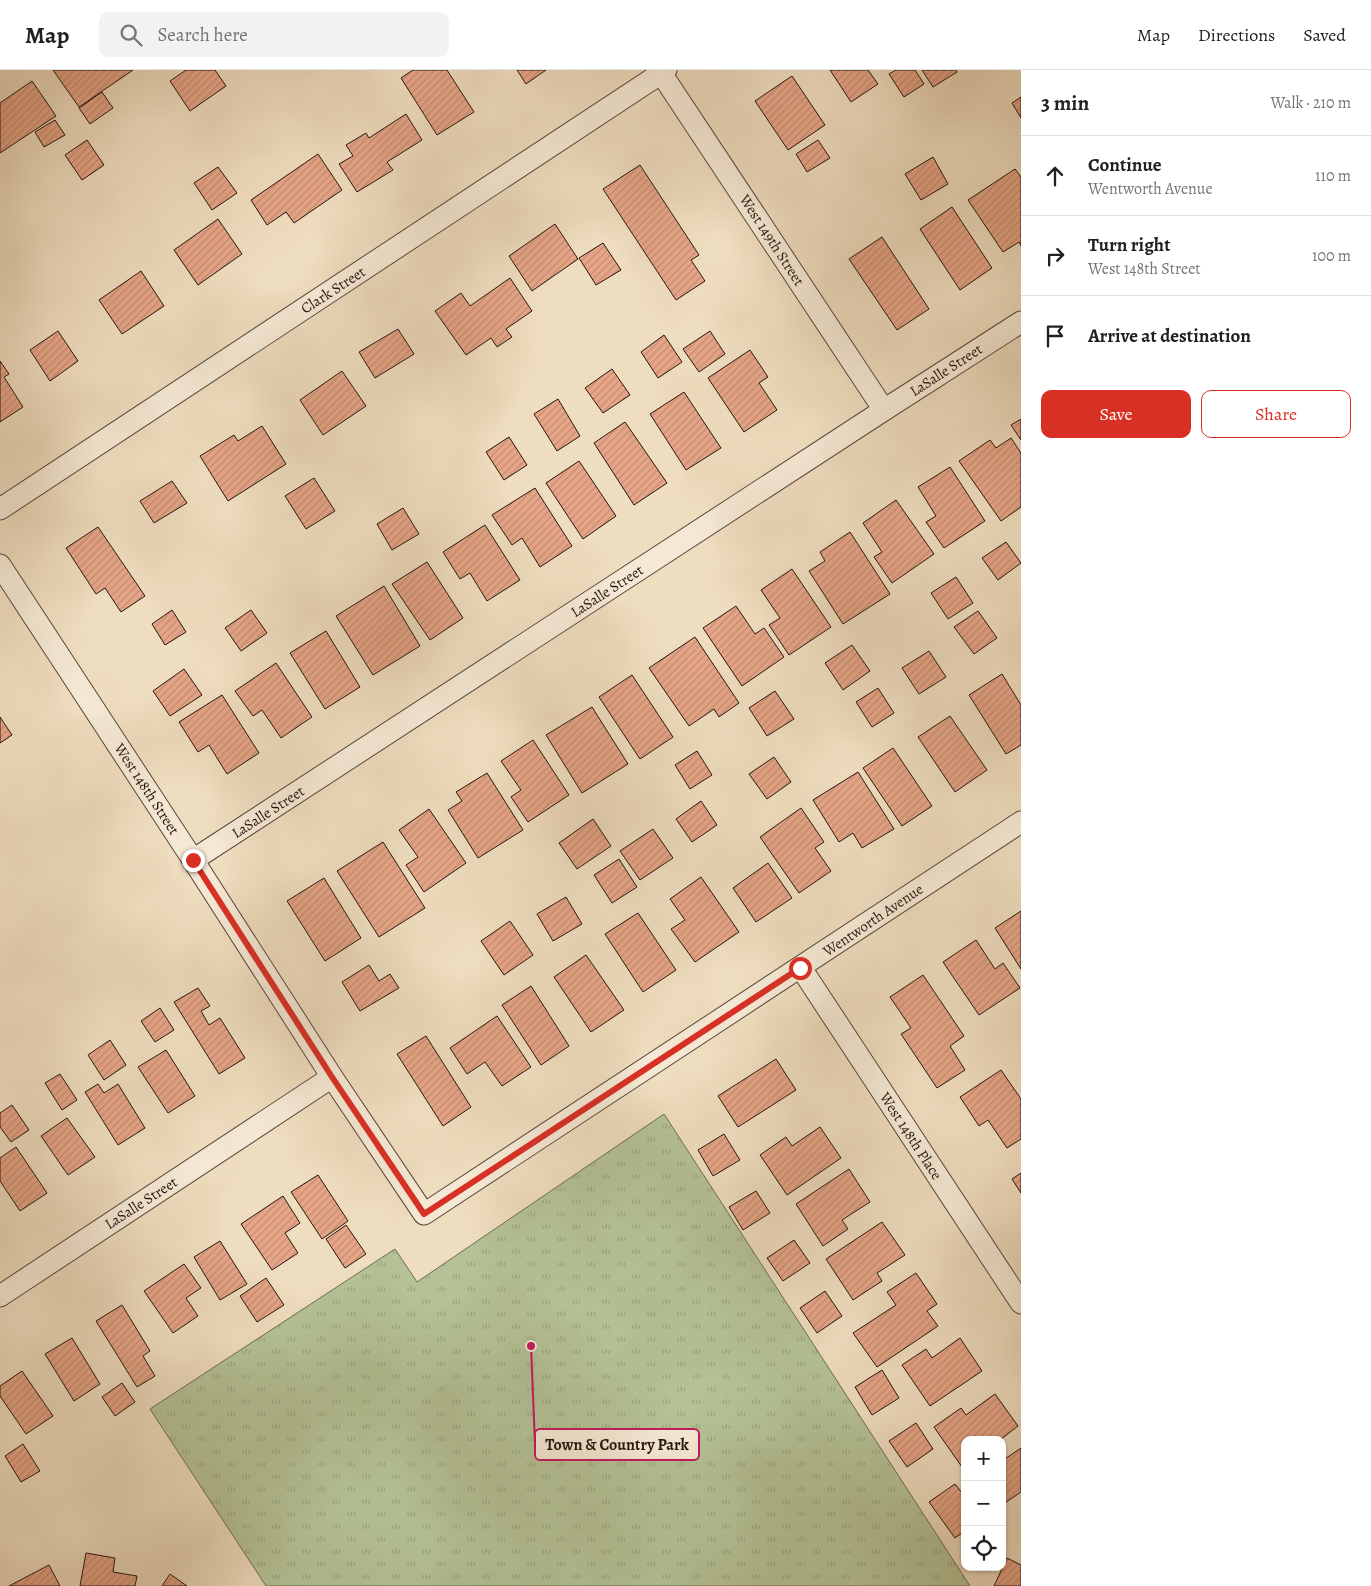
<!DOCTYPE html>
<meta charset="utf-8">
<style>
body{margin:0;font-family:Alegreya,serif;background:#f2f2f2;color:#202124}
.controls{position:absolute;right:15px;bottom:15px;display:grid;overflow:hidden;border-radius:10px;box-shadow:0 1px 4px #0004}
.controls button{width:45px;height:45px;display:grid;place-items:center;padding:0;border:0;border-bottom:1px solid #e0e0e0;background:#fff;color:#202124;font:25px sans-serif}
.stop{position:absolute;width:15px;height:15px;margin:-11px;border:4px solid #d93025;border-radius:50%;background:#fff}
.stop.end{background:#d93025;border-color:#fff;box-shadow:0 1px 5px #0008}
.list{margin:0;padding:0;list-style:none}
h2{display:flex;justify-content:space-between;align-items:center;height:65px;margin:0;padding:0 20px;font-size:21px}
h2 small{font-size:16px;font-weight:400;color:#757577}
.list li{display:grid;grid-template-columns:32px 1fr auto;gap:15px;align-items:center;box-sizing:border-box;height:80px;padding:0 20px;border-top:1px solid #e0e0e0}
.list b{display:block;font-size:19px;white-space:nowrap}
.list p{margin:0;font-size:16px;white-space:nowrap;color:#757577}
.list em{font-size:16px;font-style:normal;color:#757577}
.actions{display:flex;gap:10px;padding:15px 20px}
.actions a{flex:1;padding:11px 0;border:1px solid #d93025;border-radius:10px;text-align:center;font-size:18px;color:#d93025}
.actions .main{background:#d93025;color:#fff}
.icon{flex:none;width:28px;height:28px;fill:none;stroke:currentColor;stroke-width:2;stroke-linecap:round;stroke-linejoin:round}
.map{position:relative;flex:none;width:1021px;height:1516px;overflow:hidden}
header{display:flex;align-items:center;gap:30px;box-sizing:border-box;height:70px;padding:0 25px;background:#fff;border-bottom:1px solid #e0e0e0}
header strong{font-size:24px}
nav{display:flex;gap:28px;margin-inline-start:auto;font-size:18px}
.search{width:350px;height:45px;background:#f2f2f2;display:flex;align-items:center;gap:12px;box-sizing:border-box;padding:0 18px;border-radius:10px;color:#757577;font-size:19px}
main{display:flex}
aside{flex:1;background:#fff}
.map>svg:first-child{display:block}
.park{fill:url(#park-tufts);stroke:#6c6c52}
.building{fill:url(#building-hatch);stroke:#25150f}
.lines{fill:none;stroke-linecap:round;stroke-linejoin:round}
.minor-casing{stroke:#58473b;stroke-width:23}
.minor{stroke:#f5e9d5;stroke-width:21}
.route{stroke:#d93025;stroke-width:6}
.labels{text-anchor:middle;dominant-baseline:central;stroke-width:4;stroke-linejoin:round;paint-order:stroke}
.street-label{font-size:15px;fill:#25150f;stroke:#f5e9d5}
.leader{fill:none;stroke:#c2185b;stroke-width:2}
.callout-dot{fill:#c2185b;stroke:#f5e9d5;stroke-width:2}
.callout{fill:#f5e9d5;stroke:#c2185b;stroke-width:2}
.callout-label{font-size:16px;text-anchor:middle;font-weight:bold;fill:#25150f}
</style>
<header>
<strong>Map</strong>
<div class="search"><svg class="icon" aria-label="search" viewBox="0 0 24 24"><circle cx="10" cy="10" r="6"/><path d="M15 15l6 6"/></svg>Search here</div>
<nav><a>Map</a><a>Directions</a><a>Saved</a></nav>
</header>
<main>
<div class="map">
<svg width="1021" height="1516" viewBox="0 0 1021 1516">
<defs>
<pattern id="park-tufts" width="24" height="20" patternUnits="userSpaceOnUse" patternTransform="scale(1.25)"><rect width="24" height="20" fill="#b4c296"/><path d="M3 7l-1-3M5 7V3M7 7l1-3M15 17l-1-3M17 17v-4M19 17l1-3" fill="none" stroke="#9ba680"/></pattern>
<pattern id="building-hatch" width="6" height="6" patternUnits="userSpaceOnUse" patternTransform="scale(1.25)"><rect width="6" height="6" fill="#e6a587"/><path d="M-1 1l2-2M0 6l6-6M5 7l2-2" fill="none" stroke="#c58d73"/></pattern>
</defs>
<rect width="100%" height="100%" fill="#efddbf"/>
<filter id="stains"><feTurbulence type="fractalNoise" baseFrequency=".004" numOctaves="4"/><feColorMatrix values="0 0 0 0 .2 0 0 0 0 .09 0 0 0 0 .02 0 0 0 .5 -.17"/></filter>
<radialGradient id="worn" r=".72"><stop offset=".6" stop-color="#630" stop-opacity="0"/><stop offset="1" stop-color="#630" stop-opacity=".3"/></radialGradient>
<polygon class="park" points="664,1044 970,1516 266,1516 150,1339 395,1179 417,1212"/>
<g class="building">
<polygon points="53,0 133,0 79,37"/>
<polygon points="186,0 215,0 226,16 190,41 170,11"/>
<polygon points="413,0 447,0 474,42 437,65 401,8"/>
<polygon points="517,0 546,0 526,14"/>
<polygon points="830,0 868,0 878,14 851,32"/>
<polygon points="896,0 915,0 924,14 904,27 889,4"/>
<polygon points="922,0 956,0 957,2 933,17"/>
<polygon points="792,6 825,55 788,80 755,31"/>
<polygon points="32,11 56,46 0,83 0,33"/>
<polygon points="102,22 113,38 90,54 79,38"/>
<polygon points="1021,27 1021,48 1012,33"/>
<polygon points="406,44 422,70 387,92 393,100 357,122 339,94 353,86 346,75 366,63 369,68"/>
<polygon points="55,50 65,65 44,77 35,62"/>
<polygon points="87,70 104,95 82,110 65,85"/>
<polygon points="818,70 830,88 807,102 796,84"/>
<polygon points="318,84 342,120 294,153 286,142 267,155 251,130"/>
<polygon points="933,87 948,114 921,130 905,104"/>
<polygon points="640,95 699,185 691,190 705,211 676,230 603,119"/>
<polygon points="218,97 237,123 212,140 194,113"/>
<polygon points="1015,99 1021,107 1021,176 1019,172 1003,182 968,130"/>
<polygon points="952,137 992,198 960,220 920,159"/>
<polygon points="218,149 242,184 198,215 174,180"/>
<polygon points="555,154 578,189 532,221 509,186"/>
<polygon points="882,167 929,239 897,260 849,189"/>
<polygon points="603,173 621,200 596,215 579,188"/>
<polygon points="141,201 164,236 122,264 99,230"/>
<polygon points="510,208 532,241 506,259 512,267 497,277 491,268 466,285 435,241 461,223 470,236"/>
<polygon points="398,259 414,284 375,308 359,282"/>
<polygon points="58,261 78,291 50,311 30,280"/>
<polygon points="710,261 725,284 699,302 683,279"/>
<polygon points="664,265 682,292 658,308 641,282"/>
<polygon points="750,280 768,307 759,313 777,340 744,362 708,308"/>
<polygon points="0,291 9,304 4,307 23,337 0,352"/>
<polygon points="612,299 630,325 603,343 585,318"/>
<polygon points="342,301 366,336 323,365 300,330"/>
<polygon points="684,322 721,378 686,400 650,344"/>
<polygon points="558,329 580,366 557,381 534,344"/>
<polygon points="1021,349 1021,370 1011,355"/>
<polygon points="625,352 667,413 634,435 594,373"/>
<polygon points="262,356 286,394 228,431 200,386 234,365 238,371"/>
<polygon points="509,367 527,395 504,410 486,382"/>
<polygon points="1011,368 1021,383 1021,437 1001,451 959,391 990,370 996,378"/>
<polygon points="579,391 616,446 583,469 546,413"/>
<polygon points="950,397 985,451 944,478 926,452 936,446 918,417"/>
<polygon points="314,408 335,441 306,459 285,426"/>
<polygon points="172,411 187,433 154,453 140,431"/>
<polygon points="535,418 572,476 540,497 522,468 512,475 492,445"/>
<polygon points="896,430 934,484 892,513 874,487 882,482 863,453"/>
<polygon points="403,438 419,464 392,480 377,454"/>
<polygon points="485,455 520,510 487,531 470,503 460,509 443,482"/>
<polygon points="98,457 145,526 121,542 105,518 96,524 66,478"/>
<polygon points="850,462 890,524 843,554 809,501 825,491 820,482"/>
<polygon points="1006,472 1021,493 998,510 982,488"/>
<polygon points="427,492 463,548 430,570 392,514"/>
<polygon points="792,499 831,557 789,585 769,555 780,548 761,520"/>
<polygon points="956,507 973,533 948,549 931,523"/>
<polygon points="384,516 420,576 373,605 336,546"/>
<polygon points="736,536 755,564 764,558 784,587 742,616 703,558"/>
<polygon points="172,540 186,562 165,575 152,554"/>
<polygon points="251,540 267,563 241,581 225,558"/>
<polygon points="978,541 997,568 974,584 954,557"/>
<polygon points="326,561 360,617 325,639 290,583"/>
<polygon points="695,567 739,633 719,647 714,639 689,656 649,598"/>
<polygon points="852,575 870,601 843,620 825,593"/>
<polygon points="929,581 946,607 919,624 902,598"/>
<polygon points="276,593 312,647 281,668 262,640 253,646 235,621"/>
<polygon points="184,599 202,625 170,646 153,621"/>
<polygon points="1002,604 1021,635 1021,675 1006,684 969,625"/>
<polygon points="632,605 673,667 640,689 599,627"/>
<polygon points="878,618 894,643 872,657 856,632"/>
<polygon points="775,621 794,649 767,666 749,638"/>
<polygon points="222,625 259,683 227,704 209,675 198,682 179,652"/>
<polygon points="592,637 628,694 582,723 546,665"/>
<polygon points="950,646 987,700 955,722 918,667"/>
<polygon points="0,647 12,665 0,673"/>
<polygon points="533,670 569,725 528,752 511,727 521,720 501,691"/>
<polygon points="893,678 932,736 902,756 863,698"/>
<polygon points="697,681 712,705 690,719 675,695"/>
<polygon points="774,687 791,712 767,729 749,704"/>
<polygon points="858,702 894,759 862,778 853,763 839,772 813,730"/>
<polygon points="487,703 523,760 478,788 448,740 462,731 456,722"/>
<polygon points="701,731 717,755 692,772 676,749"/>
<polygon points="801,738 824,772 815,778 831,801 799,823 760,767"/>
<polygon points="429,739 466,793 424,822 406,795 418,787 399,760"/>
<polygon points="593,749 611,776 577,799 559,773"/>
<polygon points="653,759 673,788 640,810 620,781"/>
<polygon points="383,772 425,838 379,867 337,801"/>
<polygon points="619,789 637,817 612,833 594,805"/>
<polygon points="768,793 792,828 756,852 733,818"/>
<polygon points="701,807 739,862 695,892 671,859 685,850 670,829"/>
<polygon points="324,808 361,868 325,891 287,831"/>
<polygon points="566,827 582,854 553,871 537,844"/>
<polygon points="1021,841 1021,899 995,858"/>
<polygon points="638,843 676,900 643,922 605,864"/>
<polygon points="510,851 533,885 504,905 481,871"/>
<polygon points="976,870 995,899 1003,893 1020,918 979,945 943,892"/>
<polygon points="586,885 624,940 591,962 554,907"/>
<polygon points="369,895 379,911 390,904 399,918 360,941 342,912"/>
<polygon points="923,905 964,966 950,976 965,1000 937,1018 901,964 911,958 890,927"/>
<polygon points="531,916 569,976 541,995 502,935"/>
<polygon points="198,918 210,936 201,941 209,955 220,948 245,988 219,1004 174,932"/>
<polygon points="160,938 174,960 155,972 141,951"/>
<polygon points="497,946 531,997 502,1016 485,992 467,1004 450,978"/>
<polygon points="426,966 471,1037 443,1056 397,984"/>
<polygon points="110,970 126,995 104,1010 88,985"/>
<polygon points="166,980 195,1026 168,1043 138,997"/>
<polygon points="776,989 796,1020 738,1057 718,1026"/>
<polygon points="1001,1000 1021,1029 1021,1069 1007,1078 988,1050 979,1056 960,1027"/>
<polygon points="60,1004 77,1030 62,1040 45,1013"/>
<polygon points="98,1014 104,1023 118,1014 145,1058 118,1075 85,1022"/>
<polygon points="12,1035 29,1060 11,1072 0,1057 0,1043"/>
<polygon points="67,1048 95,1087 68,1105 41,1066"/>
<polygon points="820,1057 841,1088 787,1125 760,1085 786,1067 792,1076"/>
<polygon points="724,1064 740,1090 713,1106 698,1080"/>
<polygon points="16,1077 47,1123 20,1141 0,1111 0,1088"/>
<polygon points="849,1099 870,1132 842,1150 848,1159 823,1176 796,1134"/>
<polygon points="1021,1103 1021,1123 1012,1109"/>
<polygon points="318,1105 348,1151 322,1169 291,1122"/>
<polygon points="756,1121 770,1143 743,1160 729,1137"/>
<polygon points="283,1126 300,1153 285,1163 298,1183 272,1200 241,1154"/>
<polygon points="882,1152 905,1185 877,1203 882,1211 853,1230 826,1189"/>
<polygon points="346,1155 366,1184 345,1198 326,1169"/>
<polygon points="794,1170 810,1193 783,1211 767,1188"/>
<polygon points="220,1171 247,1214 220,1230 194,1187"/>
<polygon points="184,1194 201,1218 186,1228 198,1246 173,1263 144,1221"/>
<polygon points="916,1203 937,1234 927,1241 938,1256 877,1297 853,1263 896,1235 887,1222"/>
<polygon points="266,1208 284,1235 257,1252 240,1226"/>
<polygon points="825,1221 842,1246 817,1263 800,1238"/>
<polygon points="122,1235 150,1281 143,1286 155,1306 137,1317 96,1251"/>
<polygon points="72,1268 100,1314 74,1331 45,1284"/>
<polygon points="960,1268 982,1301 930,1336 902,1295 926,1279 932,1288"/>
<polygon points="882,1300 899,1328 872,1345 855,1317"/>
<polygon points="22,1301 53,1346 26,1364 0,1326 0,1316"/>
<polygon points="122,1313 135,1332 115,1346 102,1327"/>
<polygon points="995,1324 1018,1356 1000,1370 965,1370 965,1395 962,1397 934,1357 961,1338 966,1345"/>
<polygon points="916,1353 933,1379 907,1397 889,1371"/>
<polygon points="23,1374 40,1401 21,1412 5,1386"/>
<polygon points="1021,1378 1021,1422 1002,1435 1002,1391"/>
<polygon points="955,1414 965,1427 965,1461 955,1468 929,1432"/>
<polygon points="86,1483 115,1488 113,1502 137,1506 135,1516 80,1516"/>
<polygon points="1007,1488 1021,1495 1021,1516 994,1516"/>
<polygon points="49,1495 60,1516 9,1516"/>
<polygon points="170,1504 187,1516 162,1516"/>
</g>
<g class="lines">
<g class="minor-casing">
<g id="minor">
<polyline points="659,0 884,340"/>
<polyline points="0,439 666,0"/>
<polyline points="0,495 193,790 332,1007 424,1144 1021,752"/>
<polyline points="193,790 884,340 1021,252"/>
<polyline points="801,898 1021,1233"/>
<polyline points="0,1226 332,1007"/>
</g>
</g>
<use href="#minor" class="minor"/>
</g>
<g class="lines">
<polyline class="route" points="193,790 332,1007 424,1144 800,898"/>
</g>
<g class="labels">
<g class="street-label">
<text transform="translate(772 170) rotate(57)">West 149th Street</text>
<text transform="translate(333 220) rotate(-33)">Clark Street</text>
<text transform="translate(946 300) rotate(-33)">LaSalle Street</text>
<text transform="translate(607 521) rotate(-33)">LaSalle Street</text>
<text transform="translate(147 719) rotate(57)">West 148th Street</text>
<text transform="translate(268 742) rotate(-33)">LaSalle Street</text>
<text transform="translate(873 850) rotate(-34)">Wentworth Avenue</text>
<text transform="translate(911 1066) rotate(57)">West 148th Place</text>
<text transform="translate(141 1133) rotate(-33)">LaSalle Street</text>
</g>
</g>
<path class="leader" d="M531 1276L535 1374"/>
<circle class="callout-dot" cx="531" cy="1276" r="5"/>
<rect class="callout" x="535" y="1359" width="164" height="31" rx="5"/>
<g class="callout-label">
<text x="617" y="1380">Town &amp; Country Park</text>
</g>
<rect width="100%" height="100%" filter="url(#stains)"/>
<rect width="100%" height="100%" fill="url(#worn)"/>
</svg>
<div class="controls">
<button>+</button>
<button>−</button>
<button><svg class="icon" aria-label="locate" viewBox="0 0 24 24"><circle cx="12" cy="12" r="6"/><path d="M12 2v4M12 18v4M2 12h4M18 12h4"/></svg></button>
</div>
<div class="stop" style="left:800px;top:898px"></div>
<div class="stop end" style="left:193px;top:790px"></div>
</div>
<aside>
<h2>3 min<small>Walk · 210 m</small></h2>
<ul class="list">
<li><svg class="icon" aria-label="ahead" viewBox="0 0 24 24"><path d="M12 20V5M6 11l6-6 6 6"/></svg><div><b>Continue</b><p>Wentworth Avenue</p></div><em>110 m</em></li>
<li><svg class="icon" aria-label="right" viewBox="0 0 24 24"><path d="M7 20v-9h11M14 6l5 5-5 5"/></svg><div><b>Turn right</b><p>West 148th Street</p></div><em>100 m</em></li>
<li><svg class="icon" aria-label="arrive" viewBox="0 0 24 24"><path d="M6 21V4h12l-3 4 3 4H6"/></svg><div><b>Arrive at destination</b></div></li>
</ul>
<div class="actions"><a class="main">Save</a><a>Share</a></div>
</aside>
</main>
